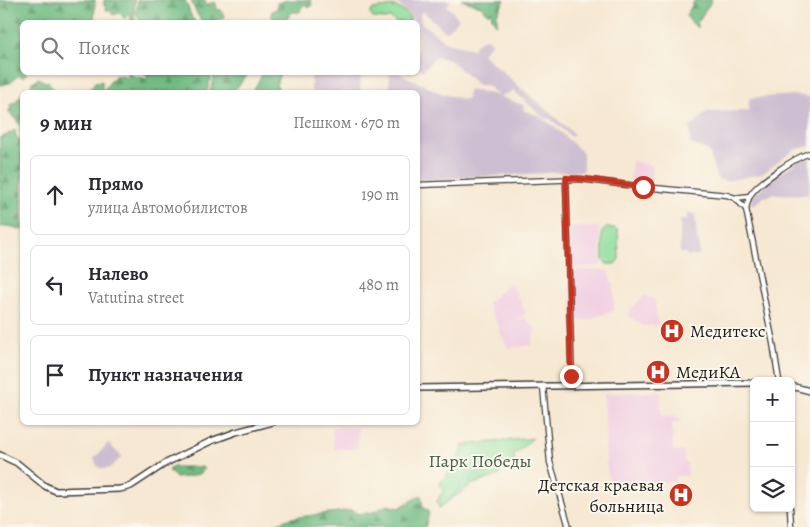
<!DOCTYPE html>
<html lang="ru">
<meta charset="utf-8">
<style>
body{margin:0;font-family:Alegreya,serif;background:#f7f7f7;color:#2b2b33}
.controls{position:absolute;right:15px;bottom:15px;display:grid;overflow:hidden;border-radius:8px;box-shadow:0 1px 4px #0004}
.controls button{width:45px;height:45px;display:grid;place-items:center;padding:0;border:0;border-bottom:1px solid #e1e1e2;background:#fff;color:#2b2b33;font:25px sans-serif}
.stop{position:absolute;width:15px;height:15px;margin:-11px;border:4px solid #c8321e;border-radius:50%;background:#fff}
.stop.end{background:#c8321e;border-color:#fff;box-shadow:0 1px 5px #0008}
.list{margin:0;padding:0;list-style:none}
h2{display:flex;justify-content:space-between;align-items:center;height:65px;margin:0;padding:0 20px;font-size:21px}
h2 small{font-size:16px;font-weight:400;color:#7c7c81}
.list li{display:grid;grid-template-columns:32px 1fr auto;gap:15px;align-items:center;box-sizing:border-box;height:80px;margin:0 10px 10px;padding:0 10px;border:1px solid #e1e1e2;border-radius:8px}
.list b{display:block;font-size:19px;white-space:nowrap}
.list p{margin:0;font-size:16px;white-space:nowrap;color:#7c7c81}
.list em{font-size:16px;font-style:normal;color:#7c7c81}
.icon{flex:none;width:28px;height:28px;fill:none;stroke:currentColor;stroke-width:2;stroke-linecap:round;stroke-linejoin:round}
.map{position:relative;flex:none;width:810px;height:527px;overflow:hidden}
.search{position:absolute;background:#fff;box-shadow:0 1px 4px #0004;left:20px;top:20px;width:400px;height:55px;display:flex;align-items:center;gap:12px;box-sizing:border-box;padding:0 18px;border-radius:8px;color:#7c7c81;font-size:19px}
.panel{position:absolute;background:#fff;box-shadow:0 1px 4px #0004;left:20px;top:90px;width:400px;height:335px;border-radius:8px}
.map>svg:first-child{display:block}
.built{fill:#f1d0e3}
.industrial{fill:#cebed1}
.grass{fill:url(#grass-tufts);stroke:#557c5c}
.forest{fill:url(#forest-firs);stroke:#476c50}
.park{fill:#8edd9c;stroke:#557c5c}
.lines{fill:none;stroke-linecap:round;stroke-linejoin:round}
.stream{stroke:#51a8ce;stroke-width:1}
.secondary-casing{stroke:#3d3b37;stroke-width:7}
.primary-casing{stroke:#3d3b37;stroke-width:8}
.secondary{stroke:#fff;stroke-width:4.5}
.primary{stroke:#fff;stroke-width:5}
.route{stroke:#c8321e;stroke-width:6}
.labels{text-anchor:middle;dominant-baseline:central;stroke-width:4;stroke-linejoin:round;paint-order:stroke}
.poi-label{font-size:18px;fill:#1c1c1c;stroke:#fbf7ec;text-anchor:start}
.park-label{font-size:18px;fill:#446049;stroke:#fbf7ec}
</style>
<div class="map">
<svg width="810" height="527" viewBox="0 0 810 527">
<defs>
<pattern id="grass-tufts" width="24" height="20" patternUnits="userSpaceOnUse" patternTransform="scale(1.25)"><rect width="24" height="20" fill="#8edd9c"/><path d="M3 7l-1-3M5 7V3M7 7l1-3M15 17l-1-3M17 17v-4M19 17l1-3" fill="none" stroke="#7abd86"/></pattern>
<pattern id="forest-firs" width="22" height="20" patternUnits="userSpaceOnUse" patternTransform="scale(1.25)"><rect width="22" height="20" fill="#72bc84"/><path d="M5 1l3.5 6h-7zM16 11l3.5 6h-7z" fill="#5d986b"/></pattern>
</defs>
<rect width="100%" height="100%" fill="#fbf7ec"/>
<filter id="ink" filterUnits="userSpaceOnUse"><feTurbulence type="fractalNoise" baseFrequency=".02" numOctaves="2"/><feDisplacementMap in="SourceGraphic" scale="10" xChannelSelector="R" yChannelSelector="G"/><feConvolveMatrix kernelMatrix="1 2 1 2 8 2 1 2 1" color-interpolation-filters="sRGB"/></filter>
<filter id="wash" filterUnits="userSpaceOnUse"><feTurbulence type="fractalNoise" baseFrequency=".0096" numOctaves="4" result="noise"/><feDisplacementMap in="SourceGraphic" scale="20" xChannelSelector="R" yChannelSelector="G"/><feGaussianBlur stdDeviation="1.12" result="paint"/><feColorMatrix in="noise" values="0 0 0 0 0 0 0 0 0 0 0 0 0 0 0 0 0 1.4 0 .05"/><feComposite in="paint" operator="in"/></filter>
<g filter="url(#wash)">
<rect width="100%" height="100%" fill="#f6e8d2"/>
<g class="built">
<polygon points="632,161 653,166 650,184 630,182"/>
<polygon points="570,227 599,227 601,266 571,268"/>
<polygon points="571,270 607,270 611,281 614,284 614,311 586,320 572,322"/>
<polygon points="510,282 526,313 501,331 487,304"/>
<polygon points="645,295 655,300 658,325 643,326 628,316 632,308"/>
<polygon points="524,317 535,328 532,345 508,348 500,332"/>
<polygon points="661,392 661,416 681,417 681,422 672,423 673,451 684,451 684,462 687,463 688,476 675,476 675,481 610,486 606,463 604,393"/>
<polygon points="332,427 358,427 358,447 352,449 334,449"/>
</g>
<g class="industrial">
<polygon points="394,0 451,0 447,6 459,19 446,32 423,11 420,14 421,22 444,41 451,44 473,49 476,43 487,38 492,42 482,54 574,134 572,137 551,119 544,118 514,91 500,96 486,85 479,86 450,60 437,57 432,60 423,71 418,67 418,22 412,22 414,20"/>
<polygon points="311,73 361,73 360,92 311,92"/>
<polygon points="390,73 399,73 440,93 462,99 467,99 468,90 493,94 523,105 524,111 538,115 557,129 583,153 583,171 418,180 418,92 389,92"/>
<polygon points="794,95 810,97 810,146 794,150 762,174 726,181 717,179 709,151 690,143 690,127 707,112 749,111 749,98"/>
<polygon points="810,158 810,189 809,189 807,195 774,194 764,197 752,206 751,197 767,183 799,160"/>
<polygon points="687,213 695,214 697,241 699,241 699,256 688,256 685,253 680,253 680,219 687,220"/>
<polygon points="108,443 122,457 110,468 103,469 97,466 94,459"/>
</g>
<path class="grass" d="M395,6c7,5 15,7 16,16h-15l-5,-4 -7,1 -11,-1 -3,-4 3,-5z"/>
<g class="forest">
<polygon points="0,0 95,0 94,22 22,22 22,72 27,73 23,77 19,75 10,83 0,85"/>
<polygon points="104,0 135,0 134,8 135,22 131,22 131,17 129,15 125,19 119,13 113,15 110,10 106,10 106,6 104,6"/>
<polygon points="138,0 185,0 192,18 196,22 141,22 136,13"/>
<polygon points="191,0 205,1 207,6 208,4 215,2 217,7 216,9 221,10 224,17 216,22 214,21 211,22 208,20 208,22 206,20 205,22 202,22 195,10"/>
<polygon points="288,0 311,0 312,6 308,8 306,4 301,7 300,12 292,12 285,22 273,22 273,19 271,14 272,11 277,9 277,3"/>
<polygon points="461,0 505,0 497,14 497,25 492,18 491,11 488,14 481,6"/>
<polygon points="695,0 712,0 697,23 697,28 686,16"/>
<polygon points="262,72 280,73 276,85 281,92 252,92 261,77"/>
<path d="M129,73c3,4 12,4 18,6l1,-4 -5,-2h69l-5,19h-12l-1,-3 -2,3h1h-4l2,-5 -6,5h-95v-3l5,-7 7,-1v11l13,-16 8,-1 1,4z"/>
<polygon points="215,73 215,72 249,73 233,92 210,92"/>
<polygon points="39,78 45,82 48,81 53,89 58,92 26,92 30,91 32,82"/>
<polygon points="22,94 22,134 20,129 21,126 9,112 9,110 11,110 10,104 15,102"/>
<polygon points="15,130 16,136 21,141 22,140 22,230 9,226 0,227 0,137 5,136"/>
<path d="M172,467h30l2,3c-7,7 -19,7 -28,8l-7,-7z"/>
<polygon points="421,495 423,508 427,510 429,514 425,527 267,527 291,518 353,510 358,514 374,512 387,505 399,508"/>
</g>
<g class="park">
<polygon points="605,228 615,228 618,231 619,259 615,264 607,264 603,260 602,232"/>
<path d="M533,438l-15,14 -4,1 1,10 -17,4 2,8 -29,10 -32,23 -2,-7 6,-10 -3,-8c7,-8 24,-29 23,-38z"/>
</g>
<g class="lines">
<g class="stream">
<polyline points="479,471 487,466"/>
<polyline points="446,499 454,495 461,484 465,481 468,482 477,473"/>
</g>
</g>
</g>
<g filter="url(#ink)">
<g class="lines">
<g class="secondary-casing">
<g id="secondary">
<polyline points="566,179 572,386"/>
<polyline points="418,185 580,179 643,187 727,195 735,198 746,209"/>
<polyline points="735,198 750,196"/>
<path d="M779,381l-6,-38 -27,-134c1,-4 2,-11 5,-15 8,-12 45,-37 59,-41"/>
<polyline points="543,386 550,462 569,527"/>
<polyline points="790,508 791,527"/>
</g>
</g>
<g class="primary-casing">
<g id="primary">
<polyline points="791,386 810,391"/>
<polyline points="418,388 754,383"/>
<polyline points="0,455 17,463 45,486 56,491 120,489 131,486 166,463 211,441 236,432 273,422"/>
</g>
</g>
<use href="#secondary" class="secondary"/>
<use href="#primary" class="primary"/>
</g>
</g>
<g class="lines" filter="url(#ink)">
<polyline class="route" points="571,376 566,178 593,180 643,187"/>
</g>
<defs>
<g id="hospital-disc" transform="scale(1.25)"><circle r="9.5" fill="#c8321e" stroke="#fbf7ec"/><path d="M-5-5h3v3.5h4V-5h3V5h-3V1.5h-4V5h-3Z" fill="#fff"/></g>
</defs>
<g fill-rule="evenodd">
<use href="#hospital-disc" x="672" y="331"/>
<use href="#hospital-disc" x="658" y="372"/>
<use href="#hospital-disc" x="681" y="495"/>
</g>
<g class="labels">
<g class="poi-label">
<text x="690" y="331">Медитекс</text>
<text x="676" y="372">МедиКА</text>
<text x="664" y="485" text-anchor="end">Детская краевая<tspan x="664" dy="21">больница</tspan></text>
</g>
<g class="park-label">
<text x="480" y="461">Парк Победы</text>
</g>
</g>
</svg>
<div class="controls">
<button>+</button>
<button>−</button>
<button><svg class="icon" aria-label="layers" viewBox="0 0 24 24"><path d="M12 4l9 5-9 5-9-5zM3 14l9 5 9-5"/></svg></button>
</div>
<div class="stop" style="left:643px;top:187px"></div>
<div class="stop end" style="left:571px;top:376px"></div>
<div class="search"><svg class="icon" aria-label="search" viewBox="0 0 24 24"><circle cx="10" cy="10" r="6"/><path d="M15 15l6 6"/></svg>Поиск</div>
<section class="panel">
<h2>9 мин<small>Пешком · 670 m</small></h2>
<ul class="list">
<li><svg class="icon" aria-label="ahead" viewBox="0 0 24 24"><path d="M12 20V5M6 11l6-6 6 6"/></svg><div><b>Прямо</b><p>улица Автомобилистов</p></div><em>190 m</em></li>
<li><svg class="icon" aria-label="left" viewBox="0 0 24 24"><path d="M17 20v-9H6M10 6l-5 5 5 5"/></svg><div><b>Налево</b><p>Vatutina street</p></div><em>480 m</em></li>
<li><svg class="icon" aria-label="arrive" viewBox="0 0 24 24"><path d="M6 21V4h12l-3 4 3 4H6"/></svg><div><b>Пункт назначения</b></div></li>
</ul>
</section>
</div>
